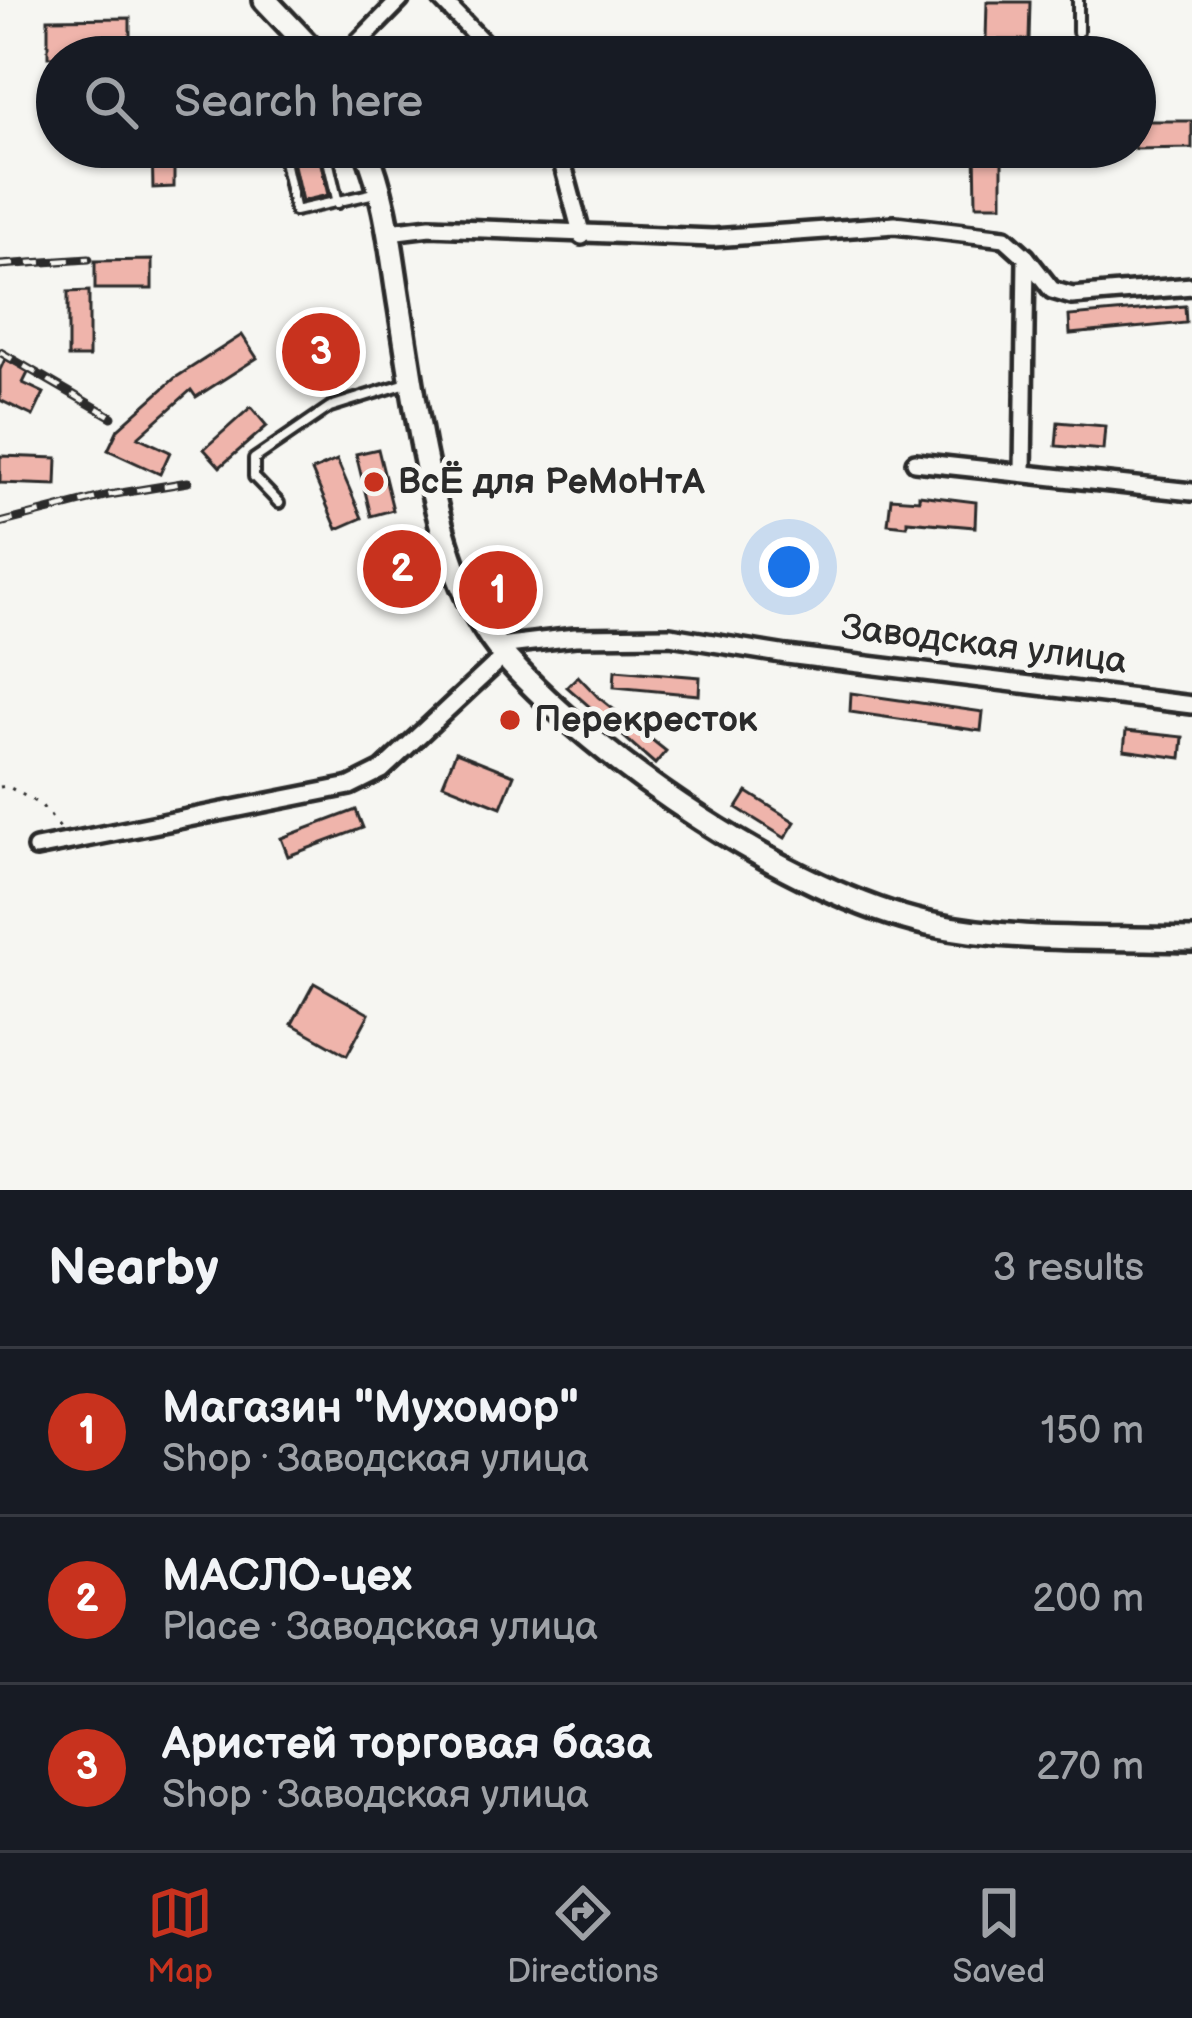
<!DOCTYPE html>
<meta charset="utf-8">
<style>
body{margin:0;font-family:"Balsamiq Sans",sans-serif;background:#20242c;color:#f1f3f6}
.you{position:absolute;left:789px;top:567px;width:42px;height:42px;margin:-30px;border:9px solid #fff;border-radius:50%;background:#1a73e8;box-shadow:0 0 0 18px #1a73e833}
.badge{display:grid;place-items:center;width:78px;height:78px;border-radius:50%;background:#c8321e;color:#fff;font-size:39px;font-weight:700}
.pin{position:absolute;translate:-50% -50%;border:6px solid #fff;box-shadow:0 3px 12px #0006}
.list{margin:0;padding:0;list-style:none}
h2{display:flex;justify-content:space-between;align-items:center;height:156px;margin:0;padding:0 48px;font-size:51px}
h2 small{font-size:39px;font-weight:400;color:#9ea1a6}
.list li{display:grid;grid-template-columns:78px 1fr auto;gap:36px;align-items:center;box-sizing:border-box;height:168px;padding:0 48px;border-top:3px solid #363941}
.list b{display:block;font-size:45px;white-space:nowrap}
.list p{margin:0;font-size:39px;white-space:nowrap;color:#9ea1a6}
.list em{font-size:39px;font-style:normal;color:#9ea1a6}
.icon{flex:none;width:66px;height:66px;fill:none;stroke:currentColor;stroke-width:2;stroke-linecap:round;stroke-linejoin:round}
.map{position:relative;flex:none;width:1192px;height:1190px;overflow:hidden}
.search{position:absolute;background:#171b24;box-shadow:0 3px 9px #0004;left:36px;right:36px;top:36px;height:132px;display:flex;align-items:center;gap:30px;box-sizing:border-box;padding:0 42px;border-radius:66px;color:#9ea1a6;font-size:45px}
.sheet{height:660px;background:#171b24}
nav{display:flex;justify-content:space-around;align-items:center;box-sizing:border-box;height:168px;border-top:3px solid #363941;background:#171b24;font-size:33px;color:#9ea1a6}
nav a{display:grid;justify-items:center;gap:6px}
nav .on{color:#c8321e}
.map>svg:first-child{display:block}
.building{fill:#efb4ab;stroke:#2b2b2b;stroke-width:3}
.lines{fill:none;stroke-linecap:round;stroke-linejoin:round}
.lane-casing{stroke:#2b2b2b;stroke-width:16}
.street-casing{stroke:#2b2b2b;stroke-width:24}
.secondary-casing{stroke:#2b2b2b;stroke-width:30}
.path{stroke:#2b2b2b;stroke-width:3;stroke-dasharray:3 9;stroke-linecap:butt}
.lane{stroke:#f6f6f2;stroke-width:8}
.street{stroke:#f6f6f2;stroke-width:15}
.secondary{stroke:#f6f6f2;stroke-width:21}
.rail-casing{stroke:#2b2b2b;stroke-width:9}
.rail{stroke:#f6f6f2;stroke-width:4.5;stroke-dasharray:14;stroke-linecap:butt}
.poi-dot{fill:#c8321e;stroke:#f6f6f2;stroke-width:4.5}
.labels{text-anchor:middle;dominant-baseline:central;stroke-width:10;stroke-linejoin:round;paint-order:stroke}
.poi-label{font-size:36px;font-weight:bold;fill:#2b2b2b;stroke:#f6f6f2;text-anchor:start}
.street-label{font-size:36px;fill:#2b2b2b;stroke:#f6f6f2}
</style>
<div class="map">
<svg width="1192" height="1190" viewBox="0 0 1192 1190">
<rect width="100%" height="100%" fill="#f6f6f2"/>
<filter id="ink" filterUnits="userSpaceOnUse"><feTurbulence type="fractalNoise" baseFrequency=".00833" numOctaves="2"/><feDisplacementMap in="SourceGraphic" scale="24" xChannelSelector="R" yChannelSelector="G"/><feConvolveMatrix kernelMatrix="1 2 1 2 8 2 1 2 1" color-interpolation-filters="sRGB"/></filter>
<g filter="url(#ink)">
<g class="building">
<polygon points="987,2 1030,2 1029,40 986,40"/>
<polygon points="130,18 130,56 48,57 48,19"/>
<polygon points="1135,121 1192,121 1192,148 1135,149"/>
<polygon points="152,147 184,147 184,160 174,161 174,187 153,188"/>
<polygon points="290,147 317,147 328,195 302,201"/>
<polygon points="975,147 1002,147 1002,205 976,205"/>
<polygon points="152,260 152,289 95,289 95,261"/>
<polygon points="89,291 89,357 68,357 68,292"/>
<polygon points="1185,306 1186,323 1070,334 1069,316"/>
<polygon points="242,335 257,358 196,397 191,390 138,437 170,452 160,474 108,450 118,429 175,378"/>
<polygon points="342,336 353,367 321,378 310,347"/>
<polygon points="5,359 29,371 23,383 44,393 33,416 0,400 0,370"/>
<polygon points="251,407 267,426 220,467 204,449"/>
<polygon points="1058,422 1105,426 1103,450 1056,446"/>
<polygon points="378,449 393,510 371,516 356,454"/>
<polygon points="0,456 57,458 56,485 0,483"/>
<polygon points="337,460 362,518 337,529 312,471"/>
<polygon points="919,495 976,502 975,527 907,521 907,526 888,524 891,498 919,500"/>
<polygon points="412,549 425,572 393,590 380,567"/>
<polygon points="615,670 700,677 699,695 614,687"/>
<polygon points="578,676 598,697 666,751 655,764 567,687"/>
<polygon points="851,693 983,712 981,731 850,712"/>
<polygon points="1126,731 1183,737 1181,758 1124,750"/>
<polygon points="456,752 514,775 501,807 443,784"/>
<polygon points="747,792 795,822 785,838 737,808"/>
<polygon points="356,810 363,828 288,856 281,838"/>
<polygon points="314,983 369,1014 347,1055 292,1024"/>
</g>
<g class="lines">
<g class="lane-casing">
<g id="lane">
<polyline points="1078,0 1078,32"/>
<polyline points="281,147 295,211 375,193"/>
<polyline points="325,147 338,203"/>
<polyline points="279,503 254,477 254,459 330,407 407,383"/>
</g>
</g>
<g class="street-casing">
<g id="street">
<polyline points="442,0 497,57"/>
<polyline points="344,57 400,0"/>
<polyline points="558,147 582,236"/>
<polyline points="389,232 430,227 713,238 895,225 1005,238 1026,257 1052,290 1072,296 1192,286"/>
<polyline points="915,462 1192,492"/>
<polyline points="1023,472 1026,257"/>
<polyline points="499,646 575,637 670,636 787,655 1192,705"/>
<polyline points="36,848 350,786 382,770 504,656"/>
</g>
</g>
<g class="secondary-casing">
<g id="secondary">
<polyline points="265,0 319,57"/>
<path d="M365,147c22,52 26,105 35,160 13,82 24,170 51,250 12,36 32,75 57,103 92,103 285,234 420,264 85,18 177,13 264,16"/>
</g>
</g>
<polyline class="path" points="0,787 7,786 41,805 60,828"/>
<use href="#lane" class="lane"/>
<use href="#street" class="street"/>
<use href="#secondary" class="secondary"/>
<g class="rail-casing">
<g id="rail">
<polyline points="0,265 89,259"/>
<polyline points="0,352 112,417"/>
<polyline points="0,523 109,495 188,482"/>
</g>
</g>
<use href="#rail" class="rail"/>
</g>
</g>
<g class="poi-dot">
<circle cx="374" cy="482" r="12"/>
<circle cx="510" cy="720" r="12"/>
</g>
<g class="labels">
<g class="poi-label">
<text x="398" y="482">ВсЁ для РеМоНтА</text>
<text x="534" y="720">Перекресток</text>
</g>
<g class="street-label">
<text transform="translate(984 645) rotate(7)">Заводская улица</text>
</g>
</g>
</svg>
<div class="you"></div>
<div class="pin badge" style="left:498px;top:590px">1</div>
<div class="pin badge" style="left:402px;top:569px">2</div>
<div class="pin badge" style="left:321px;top:352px">3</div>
<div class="search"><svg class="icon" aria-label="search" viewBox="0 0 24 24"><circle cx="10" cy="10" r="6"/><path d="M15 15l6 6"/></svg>Search here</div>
</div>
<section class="sheet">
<h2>Nearby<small>3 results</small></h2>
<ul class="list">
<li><span class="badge">1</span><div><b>Магазин &quot;Мухомор&quot;</b><p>Shop · Заводская улица</p></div><em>150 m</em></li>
<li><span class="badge">2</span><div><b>МАСЛО-цех</b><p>Place · Заводская улица</p></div><em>200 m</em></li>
<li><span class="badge">3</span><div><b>Аристей торговая база</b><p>Shop · Заводская улица</p></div><em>270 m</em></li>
</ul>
</section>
<nav>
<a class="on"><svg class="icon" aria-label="map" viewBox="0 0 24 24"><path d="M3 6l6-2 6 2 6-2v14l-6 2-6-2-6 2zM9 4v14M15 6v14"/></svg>Map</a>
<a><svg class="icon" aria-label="directions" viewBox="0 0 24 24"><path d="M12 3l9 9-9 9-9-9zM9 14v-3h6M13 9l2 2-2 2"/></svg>Directions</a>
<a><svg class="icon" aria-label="saved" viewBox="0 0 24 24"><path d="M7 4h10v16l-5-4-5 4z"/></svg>Saved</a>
</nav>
